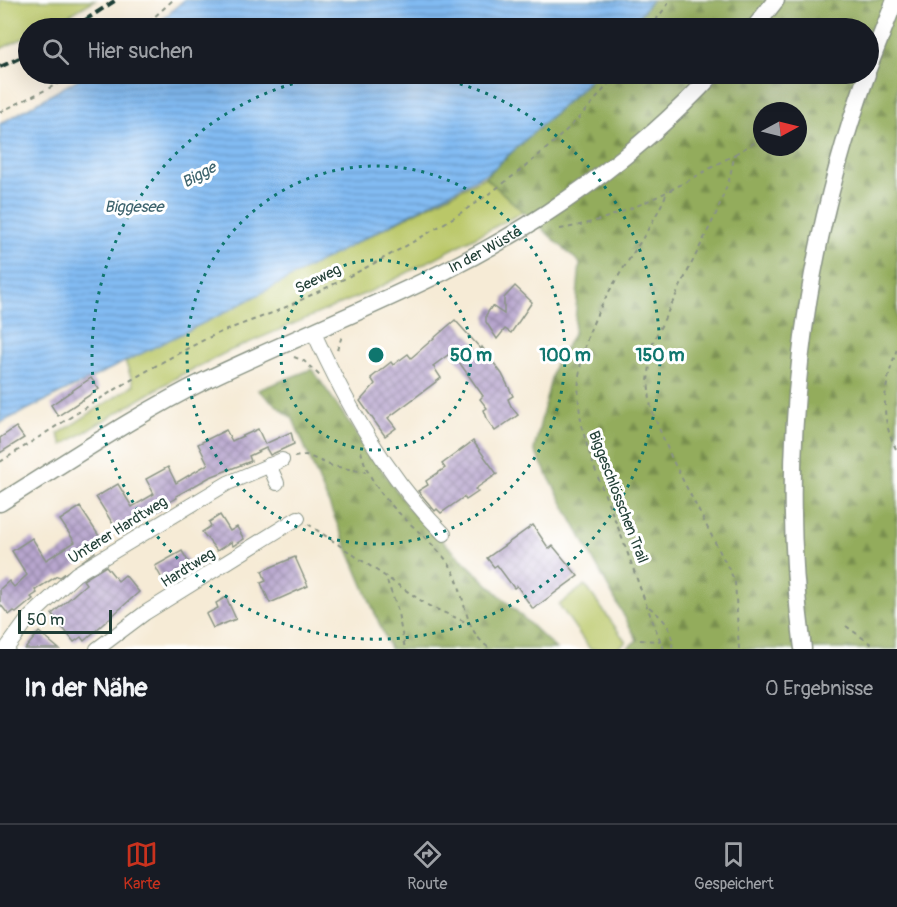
<!DOCTYPE html>
<html lang="de">
<meta charset="utf-8">
<style>
body{margin:0;font-family:Pangolin,sans-serif;background:#20242c;color:#f1f3f6}
.compass{position:absolute;left:753px;top:102px;width:54px;height:54px;border-radius:50%;background:#171b24;box-shadow:0 6px 24px #0002;rotate:83deg}
.scale{position:absolute;left:18px;bottom:15px;width:94px;box-sizing:border-box;padding-left:6px;border:3px solid #1f3d34;border-top:0;font-size:16px;line-height:21px;white-space:nowrap;color:#1f3d34;-webkit-text-stroke:4px #fff;paint-order:stroke}
.list{margin:0;padding:0;list-style:none}
h2{display:flex;justify-content:space-between;align-items:center;height:78px;margin:0;padding:0 24px;font-size:26px}
h2 small{font-size:20px;font-weight:400;color:#9ea1a6}
.icon{flex:none;width:33px;height:33px;fill:none;stroke:currentColor;stroke-width:2;stroke-linecap:round;stroke-linejoin:round}
.map{position:relative;flex:none;width:897px;height:649px;overflow:hidden}
.search{position:absolute;background:#171b24;box-shadow:0 6px 24px #0002;left:18px;right:18px;top:18px;height:66px;display:flex;align-items:center;gap:15px;box-sizing:border-box;padding:0 21px;border-radius:33px;color:#9ea1a6;font-size:22px}
.sheet{height:174px;background:#171b24}
nav{display:flex;justify-content:space-around;align-items:center;box-sizing:border-box;height:84px;border-top:2px solid #363941;background:#171b24;font-size:16px;color:#9ea1a6}
nav a{display:grid;justify-items:center;gap:3px}
nav .on{color:#c8321e}
.map>svg:first-child{display:block}
.grass{fill:#bac768;stroke:#6c824e;stroke-width:1.5}
.forest{fill:url(#forest-firs);stroke:#597448;stroke-width:1.5;fill-rule:evenodd}
.water{fill:url(#water-rules);stroke:#507c94;stroke-width:1.5}
.building{fill:url(#building-cross-hatch)}
.lines{fill:none;stroke-linecap:round;stroke-linejoin:round}
.minor-casing{stroke:#8a9485;stroke-width:16}
.major-casing{stroke:#8a9485;stroke-width:19}
.path{stroke:#8a9485;stroke-width:2;stroke-dasharray:4.5 4.5;stroke-linecap:butt}
.minor{stroke:#fff;stroke-width:14}
.major{stroke:#fff;stroke-width:16}
.rail{stroke:#1f3d34;stroke-width:4;stroke-dasharray:9 4.5;stroke-linecap:butt}
.ring{fill:none;stroke:#0f766e;stroke-width:3;stroke-dasharray:3 6}
.labels{text-anchor:middle;dominant-baseline:central;stroke-width:6;stroke-linejoin:round;paint-order:stroke}
.street-label{font-size:15px;fill:#1f3d34;stroke:#fff}
.water-label{font-size:16px;font-style:italic;fill:#3d636d;stroke:#fff}
.centre{fill:#0f766e;stroke:#fff;stroke-width:3}
.ring-label{font-size:18px;text-anchor:middle;font-weight:bold;fill:#0f766e;stroke:#fff;stroke-width:6;stroke-linejoin:round;paint-order:stroke}
</style>
<div class="map">
<svg width="897" height="649" viewBox="0 0 897 649">
<defs>
<pattern id="forest-firs" width="22" height="20" patternUnits="userSpaceOnUse" patternTransform="scale(1.5)"><rect width="22" height="20" fill="#93ac5c"/><path d="M5 1l3.5 6h-7zM16 11l3.5 6h-7z" fill="#778d4d"/></pattern>
<pattern id="water-rules" width="6" height="5" patternUnits="userSpaceOnUse" patternTransform="scale(1.5)"><rect width="6" height="5" fill="#82bbf3"/><path d="M0 2.5h6" fill="none" stroke="#6a99c6"/></pattern>
<pattern id="building-cross-hatch" width="8" height="8" patternUnits="userSpaceOnUse" patternTransform="scale(1.5)"><rect width="8" height="8" fill="#b8a6ce"/><path d="M0 0l8 8M0 8l8-8" fill="none" stroke="#9588a8"/></pattern>
</defs>
<rect width="100%" height="100%" fill="#fff"/>
<filter id="ink" filterUnits="userSpaceOnUse"><feTurbulence type="fractalNoise" baseFrequency=".0167" numOctaves="2"/><feDisplacementMap in="SourceGraphic" scale="12" xChannelSelector="R" yChannelSelector="G"/><feConvolveMatrix kernelMatrix="1 2 1 2 8 2 1 2 1" color-interpolation-filters="sRGB"/></filter>
<filter id="wash" filterUnits="userSpaceOnUse"><feTurbulence type="fractalNoise" baseFrequency=".008" numOctaves="4" result="noise"/><feDisplacementMap in="SourceGraphic" scale="24" xChannelSelector="R" yChannelSelector="G"/><feGaussianBlur stdDeviation="1.35" result="paint"/><feColorMatrix in="noise" values="0 0 0 0 0 0 0 0 0 0 0 0 0 0 0 0 0 1.4 0 .05"/><feComposite in="paint" operator="in"/></filter>
<g filter="url(#wash)">
<rect width="100%" height="100%" fill="#f6ebd6"/>
<g class="grass">
<polygon points="0,0 95,0 47,28 28,28 28,36 0,49"/>
<polygon points="485,177 523,212 378,288 227,352 179,376 63,445 58,434 134,385 125,361"/>
<polygon points="585,585 626,642 616,649 590,649 559,605"/>
</g>
<g class="forest">
<path d="M652,0h245v649h-271l11,-9 -103,-190 20,-84 20,-33 6,-70 -95,-86 97,-89 12,-14h274v-46h-239zM762,111h36v36h-36z"/>
<polygon points="312,369 409,509 556,649 390,649 293,419 258,390"/>
</g>
<g class="water">
<polygon points="184,0 652,0 629,28 153,28"/>
<polygon points="87,74 594,74 582,88 491,171 224,313 0,423 0,124"/>
</g>
<g id="blocks">
<g class="building">
<polygon points="515,286 532,302 511,333 505,329 497,339 486,322 486,315 492,306 504,314 504,298"/>
<polygon points="455,320 481,349 482,347 502,374 513,396 508,399 511,406 518,415 495,431 488,421 484,410 487,408 480,399 483,396 452,352 433,366 441,378 388,418 396,428 385,436 360,401 375,384 371,378 391,362 393,365 408,354 411,358"/>
<polygon points="91,378 99,389 58,416 51,405"/>
<polygon points="16,427 24,438 0,453 0,438"/>
<polygon points="258,429 265,444 291,432 294,444 270,455 266,448 249,456 251,461 210,477 176,496 177,498 161,506 162,509 118,532 96,497 118,484 132,507 154,494 146,479 168,467 176,483 208,464 198,444 226,430 232,441"/>
<polygon points="473,441 497,474 475,489 478,492 466,500 464,497 441,513 437,509 435,511 418,491 428,485 426,481 445,468 442,464"/>
<polygon points="80,507 103,542 93,549 95,552 60,577 57,576 35,590 37,593 31,597 33,599 16,613 14,611 9,615 0,604 0,589 9,581 14,587 27,575 12,551 32,538 46,560 75,542 60,520"/>
<polygon points="220,515 230,531 237,527 244,539 233,546 231,542 217,551 202,532 211,526 209,522"/>
<polygon points="533,525 549,549 553,546 578,576 533,609 517,586 514,588 497,565 494,567 487,558"/>
<polygon points="182,551 192,568 165,584 155,566"/>
<polygon points="295,557 308,586 270,603 261,583 266,581 262,571"/>
<polygon points="106,566 118,581 125,575 139,592 84,641 81,637 74,642 52,614 86,584 83,580"/>
<polygon points="226,597 236,619 213,628 206,614 218,608 216,603"/>
<polygon points="39,632 59,649 25,649"/>
</g>
</g>
</g>
<g filter="url(#ink)">
<use href="#blocks" fill-opacity="0" stroke="#8a9485" stroke-width="1.5"/>
<g class="lines">
<g class="minor-casing">
<g id="minor">
<path d="M313,331c34,74 73,145 131,203"/>
<polyline points="269,465 277,483"/>
<polyline points="6,649 28,619 76,574 228,483 282,460"/>
<polyline points="97,649 145,613 298,518"/>
</g>
</g>
<g class="major-casing">
<g id="major">
<polyline points="754,28 776,0"/>
<polyline points="868,69 895,0"/>
<path id="s1" d="M0,503c68,-42 135,-88 206,-123 79,-38 161,-70 239,-109 99,-49 193,-116 268,-197"/>
<path d="M803,649c-26,-194 -2,-392 64,-575"/>
</g>
</g>
<g class="path">
<polyline points="142,28 173,0"/>
<polyline points="650,28 671,0"/>
<polyline points="0,112 78,74"/>
<polyline points="735,154 762,138"/>
<path d="M560,229c63,-10 120,-43 175,-75l-6,26 -13,34 -63,128 -5,39 3,28 21,50 63,122 4,68"/>
<path d="M897,349c-13,37 -19,66 0,102"/>
<polyline points="337,350 342,336"/>
<polyline points="294,357 304,361 320,376"/>
<path d="M361,451c12,51 55,72 86,110 21,28 12,68 44,88"/>
<polyline points="294,457 306,455 332,466 366,472"/>
<path d="M0,462c68,-43 134,-87 206,-123 26,-13 54,-20 80,-32 119,-56 250,-126 330,-233"/>
<polyline points="308,524 429,606 468,623"/>
<polyline points="387,581 397,608 405,649"/>
<path d="M649,607c15,12 25,22 23,42"/>
<polyline points="846,626 878,649"/>
<polyline points="640,640 661,641"/>
<path d="M664,649c-17,-39 -30,-80 -45,-119 -29,-75 -60,-128 -25,-209 20,-46 55,-84 74,-131"/>
</g>
<use href="#minor" class="minor"/>
<use href="#major" class="major"/>
<g class="rail">
<polyline points="73,28 116,0"/>
<polyline points="0,67 28,54"/>
</g>
</g>
</g>
<g class="ring">
<circle cx="376" cy="355" r="95"/>
<circle cx="376" cy="355" r="189"/>
<path d="M416 74A284 284 0 1 1 336 74"/>
</g>
<g class="labels">
<g class="street-label">
<text stroke="none"><textPath href="#s1" startOffset="548">In der Wüste</textPath></text>
<text transform="translate(318 279) rotate(-26)">Seeweg</text>
<text transform="translate(618 497) rotate(69)">Biggeschlösschen Trail</text>
<text transform="translate(118 530) rotate(-32)">Unterer Hardtweg</text>
<text transform="translate(188 568) rotate(-32)">Hardtweg</text>
</g>
<g class="water-label">
<text transform="translate(199 175) rotate(-29)">Bigge</text>
<text x="134" y="207">Biggesee</text>
</g>
</g>
<circle cx="376" cy="355" r="9" class="centre"/>
<g class="ring-label">
<text x="471" y="361">50 m</text>
<text x="565" y="361">100 m</text>
<text x="660" y="361">150 m</text>
</g>
</svg>
<svg class="compass" viewBox="-18 -18 36 36"><path d="M0-13l5 13h-10z" fill="#e53935"/><path d="M0 13l5-13h-10z" fill="#9ea1a6"/></svg>
<div class="scale">50 m</div>
<div class="search"><svg class="icon" aria-label="search" viewBox="0 0 24 24"><circle cx="10" cy="10" r="6"/><path d="M15 15l6 6"/></svg>Hier suchen</div>
</div>
<section class="sheet">
<h2>In der Nähe<small>0 Ergebnisse</small></h2>
<ul class="list">
</ul>
</section>
<nav>
<a class="on"><svg class="icon" aria-label="map" viewBox="0 0 24 24"><path d="M3 6l6-2 6 2 6-2v14l-6 2-6-2-6 2zM9 4v14M15 6v14"/></svg>Karte</a>
<a><svg class="icon" aria-label="directions" viewBox="0 0 24 24"><path d="M12 3l9 9-9 9-9-9zM9 14v-3h6M13 9l2 2-2 2"/></svg>Route</a>
<a><svg class="icon" aria-label="saved" viewBox="0 0 24 24"><path d="M7 4h10v16l-5-4-5 4z"/></svg>Gespeichert</a>
</nav>
